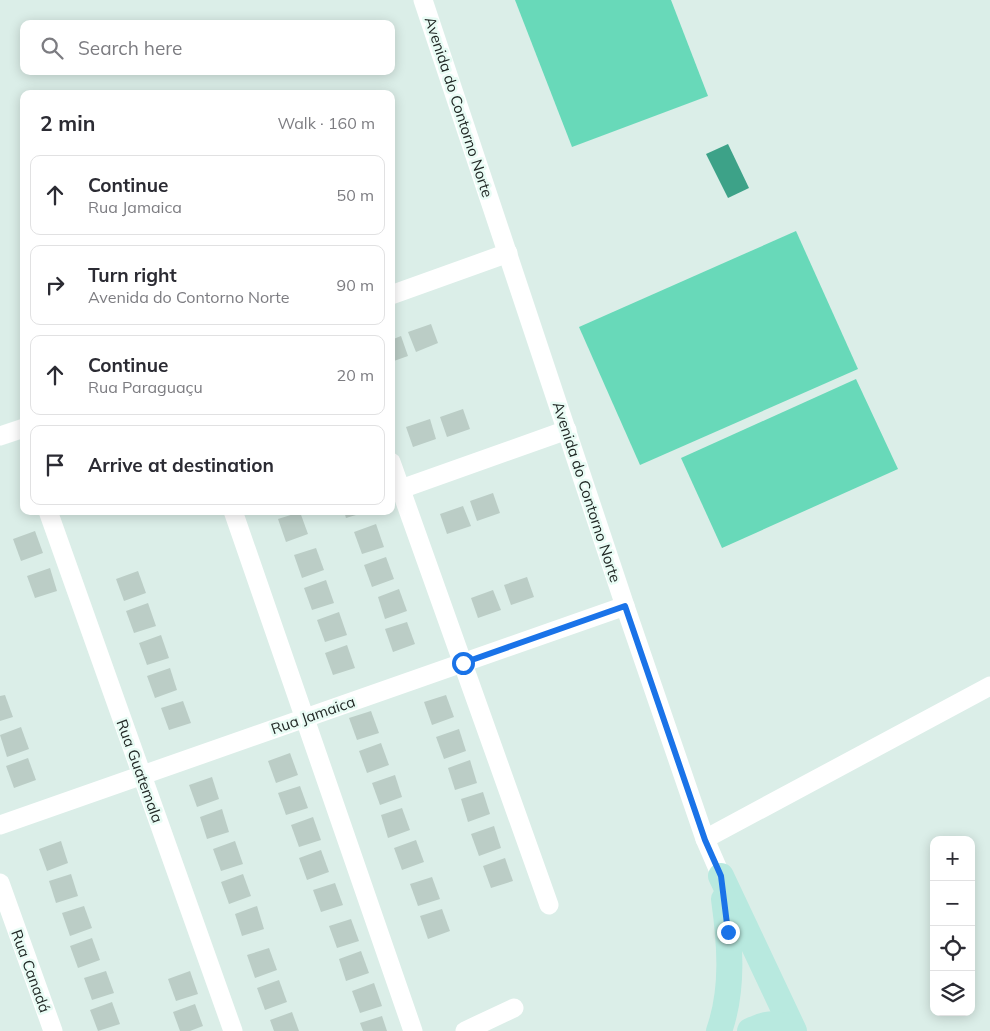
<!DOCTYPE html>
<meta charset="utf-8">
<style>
body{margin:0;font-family:Mulish,sans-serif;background:#f2f2f3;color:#2b2b33}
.controls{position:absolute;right:15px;bottom:15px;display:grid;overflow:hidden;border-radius:10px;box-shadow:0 2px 12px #0003}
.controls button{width:45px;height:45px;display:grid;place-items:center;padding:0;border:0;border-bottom:1px solid #e1e1e2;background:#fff;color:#2b2b33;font:25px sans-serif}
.stop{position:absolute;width:15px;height:15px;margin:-11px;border:4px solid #1a73e8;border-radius:50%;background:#fff}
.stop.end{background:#1a73e8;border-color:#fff;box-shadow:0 1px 5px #0008}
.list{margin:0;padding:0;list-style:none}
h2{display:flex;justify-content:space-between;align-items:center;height:65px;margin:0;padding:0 20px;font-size:21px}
h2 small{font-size:16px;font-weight:400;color:#7c7c81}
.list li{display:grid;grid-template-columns:32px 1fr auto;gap:15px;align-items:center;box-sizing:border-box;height:80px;margin:0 10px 10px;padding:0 10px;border:1px solid #e1e1e2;border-radius:10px}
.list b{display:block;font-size:19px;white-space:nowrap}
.list p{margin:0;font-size:16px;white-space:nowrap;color:#7c7c81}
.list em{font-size:16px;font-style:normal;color:#7c7c81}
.icon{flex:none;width:28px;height:28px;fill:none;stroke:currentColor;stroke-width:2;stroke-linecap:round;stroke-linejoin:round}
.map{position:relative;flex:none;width:990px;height:1031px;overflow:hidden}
.search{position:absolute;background:#fff;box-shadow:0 2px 12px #0003;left:20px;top:20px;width:375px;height:55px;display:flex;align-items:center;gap:12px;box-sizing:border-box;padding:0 18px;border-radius:10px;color:#7c7c81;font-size:19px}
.panel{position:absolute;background:#fff;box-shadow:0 2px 12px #0003;left:20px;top:90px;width:375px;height:425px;border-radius:10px}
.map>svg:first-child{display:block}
.green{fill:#68d9b9}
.water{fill:#3da288}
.building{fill:#bbcdc6}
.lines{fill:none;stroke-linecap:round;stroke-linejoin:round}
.street{stroke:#fff;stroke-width:19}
.secondary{stroke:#b8e9df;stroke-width:26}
.route{stroke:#1a73e8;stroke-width:6}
.labels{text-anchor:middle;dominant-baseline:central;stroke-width:5;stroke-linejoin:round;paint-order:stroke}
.street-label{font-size:15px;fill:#212825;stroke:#e9fcf5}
</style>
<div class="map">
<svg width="990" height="1031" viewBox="0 0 990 1031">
<rect width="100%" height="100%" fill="#dbeee8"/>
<g class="green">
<polygon points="515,0 671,0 708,96 572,147"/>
<polygon points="796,231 858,369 640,465 579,327"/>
<polygon points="856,379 898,469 722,548 681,458"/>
</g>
<polygon class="water" points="728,144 749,188 728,198 706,154"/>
<g class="building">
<polygon points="431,324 438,343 416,352 408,332"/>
<polygon points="401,336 408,356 391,362 391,340"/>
<polygon points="463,409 470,429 447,437 440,417"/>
<polygon points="430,419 436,439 413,447 406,427"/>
<polygon points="493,493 500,513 477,521 470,501"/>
<polygon points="463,506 471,526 447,534 440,514"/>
<polygon points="344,511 366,511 366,512 346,518"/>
<polygon points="300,512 308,534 286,542 278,519"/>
<polygon points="376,524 384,547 362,554 354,532"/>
<polygon points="35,531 43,553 21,561 13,539"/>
<polygon points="316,548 324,570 302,578 294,555"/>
<polygon points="386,557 394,579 372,587 364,565"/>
<polygon points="50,568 57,591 35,598 27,576"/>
<polygon points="138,571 146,593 124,601 116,579"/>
<polygon points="527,577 534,597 511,605 504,585"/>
<polygon points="326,580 334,603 312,610 304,588"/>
<polygon points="399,589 407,611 385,619 378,597"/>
<polygon points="493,590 501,610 478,618 471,598"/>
<polygon points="148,603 156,626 134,633 126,611"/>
<polygon points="339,612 347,635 325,642 317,620"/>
<polygon points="407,622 415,644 393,652 385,629"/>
<polygon points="161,635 169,658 147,665 139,643"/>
<polygon points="347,645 355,668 333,675 325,653"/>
<polygon points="170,668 177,690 155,698 147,676"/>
<polygon points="5,695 13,717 0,721 0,696"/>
<polygon points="446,695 454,717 432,725 424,702"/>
<polygon points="183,701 191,723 169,730 161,708"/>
<polygon points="371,711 379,733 357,740 349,718"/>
<polygon points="21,727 29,749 7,757 0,735"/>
<polygon points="459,729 466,751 444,759 436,737"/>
<polygon points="381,743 389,765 367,773 359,751"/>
<polygon points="290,753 298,775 276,783 268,761"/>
<polygon points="28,758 36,780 14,788 6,766"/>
<polygon points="470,760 477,783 455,790 448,768"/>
<polygon points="395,775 402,797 380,805 372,783"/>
<polygon points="212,777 219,799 197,807 189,785"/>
<polygon points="300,786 308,808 286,815 278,793"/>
<polygon points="483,792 490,814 468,822 461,799"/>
<polygon points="402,808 410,830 388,838 381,815"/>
<polygon points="222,809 229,832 207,839 200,817"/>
<polygon points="313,817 321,840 299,847 291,825"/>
<polygon points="494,826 501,848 479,856 471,834"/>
<polygon points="416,840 424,862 402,870 394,848"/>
<polygon points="61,841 68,863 47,871 39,849"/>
<polygon points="235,841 243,864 221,871 213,849"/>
<polygon points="321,850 329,872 307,880 299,858"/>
<polygon points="505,858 513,881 491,888 483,866"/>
<polygon points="71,874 78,896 56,903 49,881"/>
<polygon points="243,874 251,896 229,904 221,882"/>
<polygon points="432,877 440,899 418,906 410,884"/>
<polygon points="335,883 343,905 321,912 313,890"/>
<polygon points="84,906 92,928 70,936 62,913"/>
<polygon points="257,906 264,929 242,936 235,914"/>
<polygon points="442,909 450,931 428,939 420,916"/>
<polygon points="351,919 359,941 337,948 329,926"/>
<polygon points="92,938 100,960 78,968 70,946"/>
<polygon points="269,948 277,970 255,978 247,955"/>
<polygon points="361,951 369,973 346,981 339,959"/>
<polygon points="106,971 114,993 92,1000 84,978"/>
<polygon points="190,971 198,994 176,1001 168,979"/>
<polygon points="279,980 287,1002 265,1010 257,988"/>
<polygon points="374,983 382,1006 360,1013 352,991"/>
<polygon points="112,1002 120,1024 98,1031 90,1010"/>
<polygon points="195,1004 203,1026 190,1031 180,1031 173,1012"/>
<polygon points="292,1012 299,1031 274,1031 270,1020"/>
<polygon points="382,1016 387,1031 363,1031 360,1023"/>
</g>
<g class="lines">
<g class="street">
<polyline points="423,0 625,606 705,839 721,876"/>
<polyline points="391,295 508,253"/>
<polyline points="0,436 24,428"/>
<polyline points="391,462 549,905"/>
<polyline points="401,489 567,430"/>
<polyline points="48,511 233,1031"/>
<polyline points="233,511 413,1031"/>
<polyline points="0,825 625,606"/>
<polyline points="705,839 990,686"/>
<polyline points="0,883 53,1031"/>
<polyline points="465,1031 514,1008"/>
</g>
<g class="secondary">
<polyline points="721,876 794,1031"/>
<path d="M719,1031c15,-42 11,-89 5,-132"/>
<path d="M750,1031c16,-8 27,-10 43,-1"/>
</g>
</g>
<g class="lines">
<polyline class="route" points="463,663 625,606 705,840 721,876 728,932"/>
</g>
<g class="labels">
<g class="street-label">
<text transform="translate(459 107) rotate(72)">Avenida do Contorno Norte</text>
<text transform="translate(587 492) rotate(72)">Avenida do Contorno Norte</text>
<text transform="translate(313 715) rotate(-19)">Rua Jamaica</text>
<text transform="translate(140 771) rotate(70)">Rua Guatemala</text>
<text transform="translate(31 971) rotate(70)">Rua Canadá</text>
</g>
</g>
</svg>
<div class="controls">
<button>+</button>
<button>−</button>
<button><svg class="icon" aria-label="locate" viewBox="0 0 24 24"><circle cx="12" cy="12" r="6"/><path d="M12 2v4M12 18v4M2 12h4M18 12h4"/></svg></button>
<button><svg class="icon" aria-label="layers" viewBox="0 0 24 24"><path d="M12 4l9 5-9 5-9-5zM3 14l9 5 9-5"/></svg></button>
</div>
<div class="stop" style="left:463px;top:663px"></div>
<div class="stop end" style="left:728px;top:932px"></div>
<div class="search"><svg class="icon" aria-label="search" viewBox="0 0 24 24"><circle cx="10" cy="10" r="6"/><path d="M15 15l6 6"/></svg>Search here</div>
<section class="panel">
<h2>2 min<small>Walk · 160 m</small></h2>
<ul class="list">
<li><svg class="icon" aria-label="ahead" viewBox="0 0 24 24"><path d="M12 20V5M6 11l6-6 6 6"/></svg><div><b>Continue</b><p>Rua Jamaica</p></div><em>50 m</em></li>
<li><svg class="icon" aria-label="right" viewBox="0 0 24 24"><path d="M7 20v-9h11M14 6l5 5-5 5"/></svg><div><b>Turn right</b><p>Avenida do Contorno Norte</p></div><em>90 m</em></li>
<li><svg class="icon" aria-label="ahead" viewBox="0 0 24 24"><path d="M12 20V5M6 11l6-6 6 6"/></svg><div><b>Continue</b><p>Rua Paraguaçu</p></div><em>20 m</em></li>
<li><svg class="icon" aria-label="arrive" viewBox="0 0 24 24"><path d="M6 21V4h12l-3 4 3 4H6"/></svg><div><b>Arrive at destination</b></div></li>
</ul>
</section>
</div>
